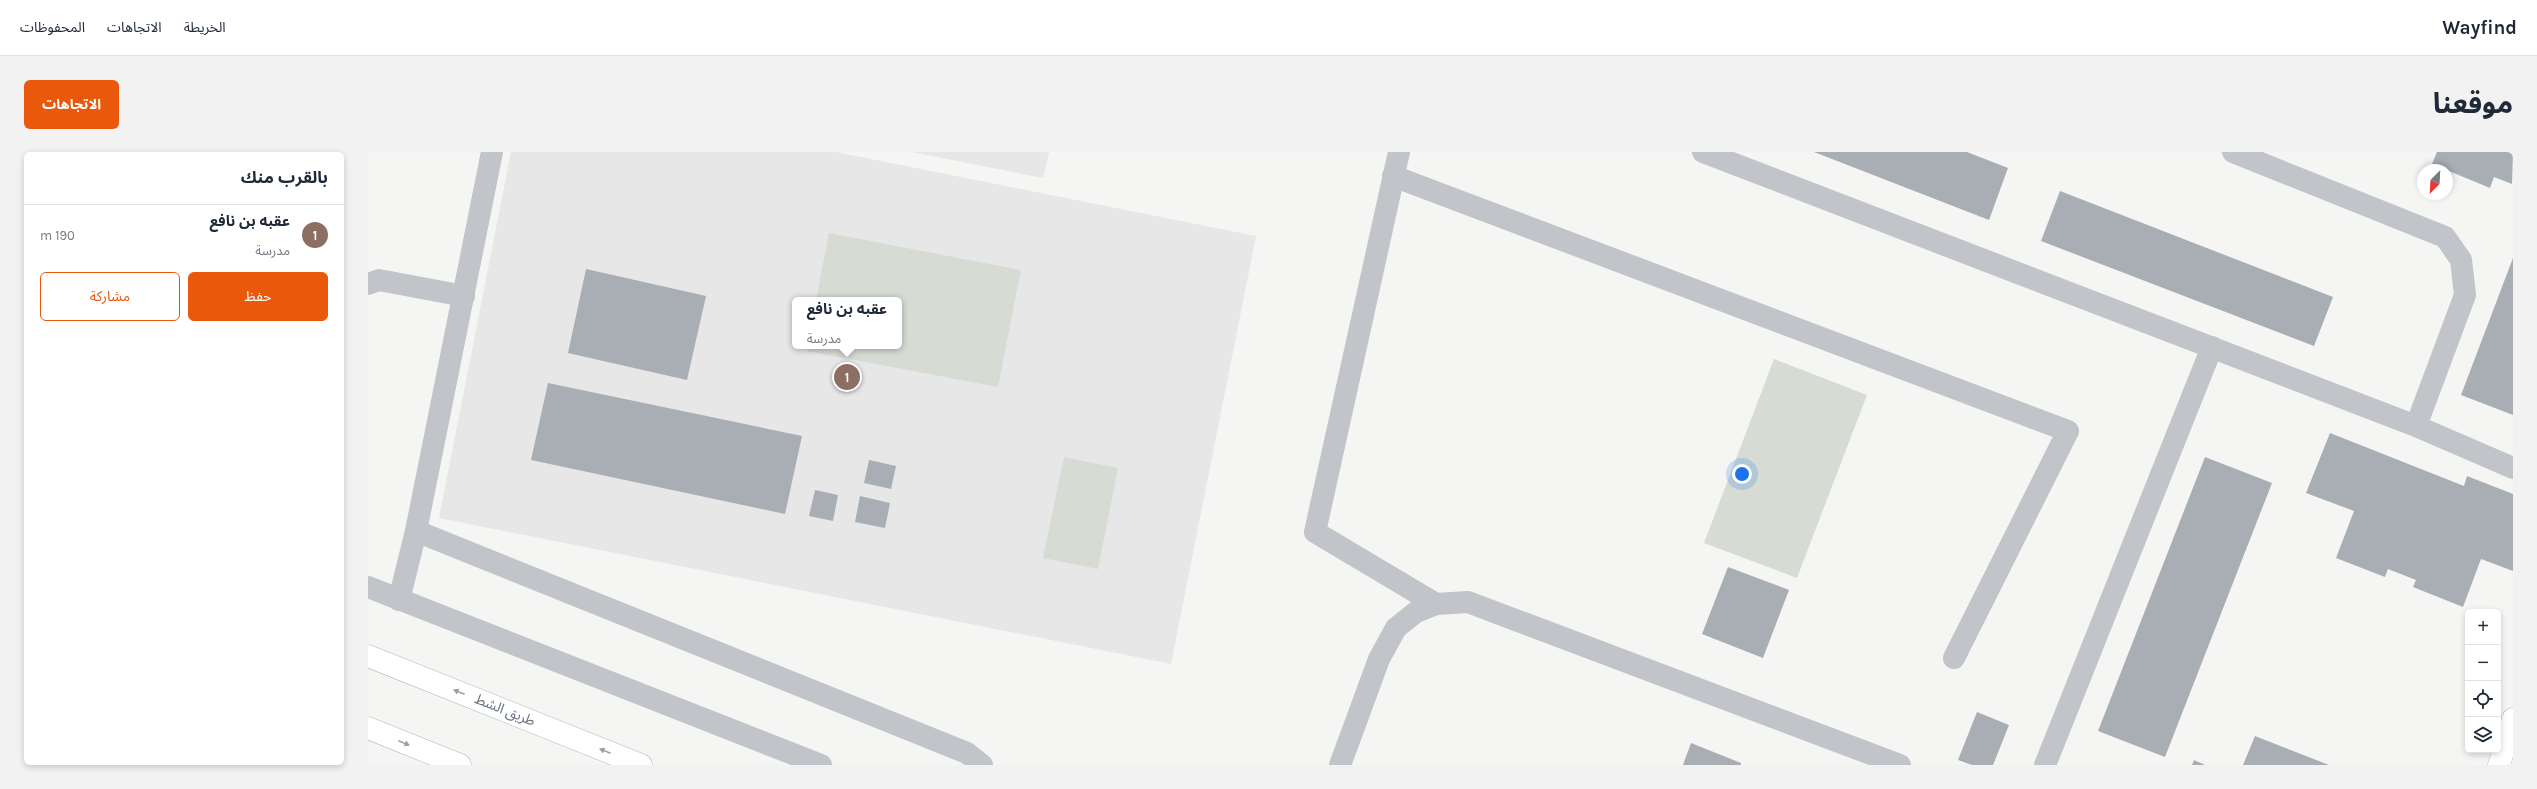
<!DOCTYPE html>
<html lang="ar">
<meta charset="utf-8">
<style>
body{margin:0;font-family:Karla,"Noto Sans Arabic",sans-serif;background:#f2f2f3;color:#1f2937;direction:rtl}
.controls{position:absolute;right:12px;bottom:12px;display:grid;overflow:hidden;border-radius:6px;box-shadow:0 2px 6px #0003}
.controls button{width:36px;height:36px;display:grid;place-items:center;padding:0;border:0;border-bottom:1px solid #e0e1e3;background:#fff;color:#1f2937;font:20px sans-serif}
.compass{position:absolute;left:2049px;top:12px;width:36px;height:36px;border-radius:50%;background:#fff;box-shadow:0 2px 6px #0003;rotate:204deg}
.you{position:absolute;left:1374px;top:322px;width:14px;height:14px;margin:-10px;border:3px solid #fff;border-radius:50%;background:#1a73e8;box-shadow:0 0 0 6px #1a73e833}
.badge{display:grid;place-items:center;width:26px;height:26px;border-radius:50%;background:#ea580c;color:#fff;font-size:13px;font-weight:700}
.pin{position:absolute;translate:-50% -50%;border:2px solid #fff;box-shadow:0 1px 4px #0006}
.popup{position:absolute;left:424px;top:145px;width:110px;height:52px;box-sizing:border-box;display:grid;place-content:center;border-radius:6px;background:#fff;filter:drop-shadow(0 1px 3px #0005);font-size:13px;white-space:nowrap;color:#747a83}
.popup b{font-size:15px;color:#1f2937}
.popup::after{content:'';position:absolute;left:50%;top:100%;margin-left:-8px;border:8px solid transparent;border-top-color:#fff}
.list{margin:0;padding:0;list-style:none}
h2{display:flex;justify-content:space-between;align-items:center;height:52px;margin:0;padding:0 16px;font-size:17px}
h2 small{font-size:13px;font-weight:400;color:#747a83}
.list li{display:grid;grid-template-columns:26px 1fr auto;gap:12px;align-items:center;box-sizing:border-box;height:56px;padding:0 16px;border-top:1px solid #e0e1e3}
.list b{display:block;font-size:15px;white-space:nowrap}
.list p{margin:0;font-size:13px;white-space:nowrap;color:#747a83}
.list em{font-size:13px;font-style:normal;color:#747a83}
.actions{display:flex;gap:8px;padding:12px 16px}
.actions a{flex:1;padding:9px 0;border:1px solid #ea580c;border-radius:6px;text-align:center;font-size:14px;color:#ea580c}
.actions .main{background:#ea580c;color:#fff}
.icon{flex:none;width:22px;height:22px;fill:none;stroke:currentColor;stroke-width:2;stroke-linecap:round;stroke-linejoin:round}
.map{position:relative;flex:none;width:2145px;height:613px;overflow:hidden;direction:ltr;border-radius:6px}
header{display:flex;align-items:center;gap:24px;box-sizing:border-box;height:56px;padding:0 20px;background:#fff;border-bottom:1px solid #e0e1e3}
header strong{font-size:19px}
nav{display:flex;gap:22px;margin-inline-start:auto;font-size:14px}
.intro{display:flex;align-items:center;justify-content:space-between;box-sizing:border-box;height:96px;padding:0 24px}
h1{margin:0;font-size:28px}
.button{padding:10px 18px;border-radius:6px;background:#ea580c;color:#fff;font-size:14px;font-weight:700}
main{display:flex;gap:24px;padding:0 24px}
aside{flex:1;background:#fff;border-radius:6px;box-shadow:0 2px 6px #0003}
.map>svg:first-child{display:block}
.built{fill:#e6e7e6;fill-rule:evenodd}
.green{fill:#d6dcd4}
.building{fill:#a8aeb4}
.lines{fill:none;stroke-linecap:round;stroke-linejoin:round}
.major-casing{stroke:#b3b6ba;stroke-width:23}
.minor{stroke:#c1c4c8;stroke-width:22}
.major{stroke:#fff;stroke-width:22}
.oneway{fill:#959da7}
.labels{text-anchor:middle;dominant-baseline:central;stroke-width:4;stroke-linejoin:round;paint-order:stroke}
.street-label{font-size:14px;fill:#677381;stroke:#fff}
</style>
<header>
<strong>Wayfind</strong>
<nav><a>الخريطة</a><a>الاتجاهات</a><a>المحفوظات</a></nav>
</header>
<div class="intro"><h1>موقعنا</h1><a class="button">الاتجاهات</a></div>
<main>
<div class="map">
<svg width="2145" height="613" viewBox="0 0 2145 613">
<rect width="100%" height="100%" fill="#f5f6f3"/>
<g class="built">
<path d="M143,0h325l420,84 -85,428 -732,-146zM427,148h104v46h-104z"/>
<polygon points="544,0 681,0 675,26"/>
</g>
<g class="green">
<polygon points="461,81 653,118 630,235 439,199 440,194 531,194 531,148 448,148"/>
<polygon points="1406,207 1499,243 1429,426 1336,391"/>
<polygon points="696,305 750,316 730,417 675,406"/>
</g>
<g class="building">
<polygon points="1446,0 1599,0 1640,16 1621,68"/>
<polygon points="2069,0 2145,0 2144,32 2126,25 2122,36 2064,12"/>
<polygon points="1692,39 1965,145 1946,194 1673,89"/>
<polygon points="2145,106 2145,263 2093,243"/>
<polygon points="218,117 338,144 319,228 200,201"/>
<polygon points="180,231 434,284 417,362 163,308"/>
<polygon points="1962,281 2096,334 2099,324 2145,342 2145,419 2113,407 2095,455 2045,435 2048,428 2020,417 2017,425 1968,406 1986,359 1938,341"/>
<polygon points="1837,305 1904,331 1797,605 1730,579"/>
<polygon points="501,308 528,314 523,337 496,331"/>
<polygon points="447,338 470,343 465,369 441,364"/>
<polygon points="492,344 522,351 517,376 487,370"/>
<polygon points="1360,415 1421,438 1395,506 1334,482"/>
<polygon points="1609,560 1641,573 1625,613 1604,613 1590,608"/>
<polygon points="1887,584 1961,613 1875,613"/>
<polygon points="1323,591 1373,611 1373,613 1315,613"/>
<polygon points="1826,608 1837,613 1824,613"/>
</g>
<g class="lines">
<g class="major-casing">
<g id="major">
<polyline points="0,504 273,613"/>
<polyline points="0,576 92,613"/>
<polyline points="2131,613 2145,567"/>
</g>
</g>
<g class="minor">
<polyline points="1031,0 947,380 1068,452"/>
<polyline points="1335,0 2048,274 2145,316"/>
<polyline points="1865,0 2077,85 2093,108 2097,143 2048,274"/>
<polyline points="1025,24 1700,279 1586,506"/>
<polyline points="0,132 11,128 96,144"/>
<polyline points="48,379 599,601 614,613"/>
<polyline points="0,435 453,613"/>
<polyline points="31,448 48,379 124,0"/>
<polyline points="972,613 1011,507 1028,476 1048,460 1068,452 1100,450 1532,613"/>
<polyline points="1677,613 1844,195"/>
</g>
<use href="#major" class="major"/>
</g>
<defs><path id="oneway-solid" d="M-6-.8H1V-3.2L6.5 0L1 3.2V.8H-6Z"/></defs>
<g class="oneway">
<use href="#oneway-solid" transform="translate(91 540) rotate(-158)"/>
<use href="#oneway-solid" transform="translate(36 591) rotate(22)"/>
<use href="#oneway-solid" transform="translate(237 599) rotate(-158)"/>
</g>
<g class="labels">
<g class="street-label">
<text transform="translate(137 558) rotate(22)">طريق الشط</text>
</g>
</g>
</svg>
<div class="controls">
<button>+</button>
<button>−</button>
<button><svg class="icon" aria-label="locate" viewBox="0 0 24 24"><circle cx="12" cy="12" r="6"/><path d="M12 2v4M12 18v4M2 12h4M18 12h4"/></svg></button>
<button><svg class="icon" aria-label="layers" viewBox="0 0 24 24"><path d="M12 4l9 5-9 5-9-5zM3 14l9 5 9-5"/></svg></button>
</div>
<svg class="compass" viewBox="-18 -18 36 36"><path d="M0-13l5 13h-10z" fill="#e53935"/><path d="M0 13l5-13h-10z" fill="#747a83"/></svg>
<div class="you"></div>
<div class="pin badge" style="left:479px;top:225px;background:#8d6e63">1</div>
<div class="popup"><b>عقبه بن نافع</b>مدرسة</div>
</div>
<aside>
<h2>بالقرب منك<small></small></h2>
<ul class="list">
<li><span class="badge" style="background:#8d6e63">1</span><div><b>عقبه بن نافع</b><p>مدرسة</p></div><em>190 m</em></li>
</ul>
<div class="actions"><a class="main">حفظ</a><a>مشاركة</a></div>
</aside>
</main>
